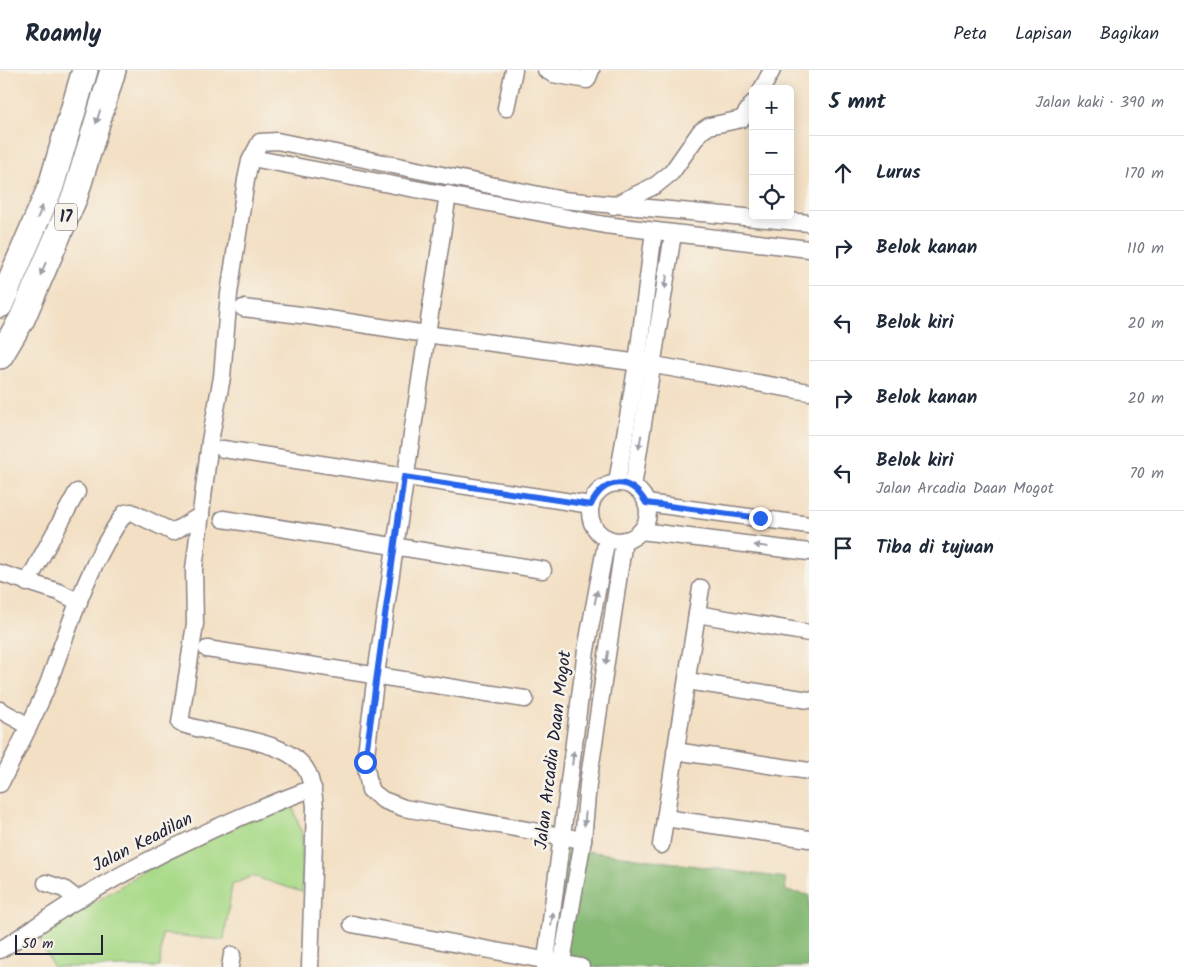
<!DOCTYPE html>
<html lang="id">
<meta charset="utf-8">
<style>
body{margin:0;font-family:Kalam,sans-serif;background:#f6f6f7;color:#1f2937}
.controls{position:absolute;right:15px;top:15px;display:grid;overflow:hidden;border-radius:8px;box-shadow:0 2px 12px #0003}
.controls button{width:45px;height:45px;display:grid;place-items:center;padding:0;border:0;border-bottom:1px solid #e0e1e3;background:#fff;color:#1f2937;font:25px sans-serif}
.scale{position:absolute;left:15px;bottom:12px;width:88px;box-sizing:border-box;padding-left:5px;border:2px solid #22223b;border-top:0;font-size:14px;line-height:18px;white-space:nowrap;color:#22223b;-webkit-text-stroke:4px #f7f3e8;paint-order:stroke}
.stop{position:absolute;width:15px;height:15px;margin:-11px;border:4px solid #2563eb;border-radius:50%;background:#fff}
.stop.end{background:#2563eb;border-color:#fff;box-shadow:0 1px 5px #0008}
.list{margin:0;padding:0;list-style:none}
h2{display:flex;justify-content:space-between;align-items:center;height:65px;margin:0;padding:0 20px;font-size:21px}
h2 small{font-size:16px;font-weight:400;color:#747a83}
.list li{display:grid;grid-template-columns:32px 1fr auto;gap:15px;align-items:center;box-sizing:border-box;height:75px;padding:0 20px;border-top:1px solid #e0e1e3}
.list b{display:block;font-size:19px;white-space:nowrap}
.list p{margin:0;font-size:16px;white-space:nowrap;color:#747a83}
.list em{font-size:16px;font-style:normal;color:#747a83}
.icon{flex:none;width:28px;height:28px;fill:none;stroke:currentColor;stroke-width:2;stroke-linecap:round;stroke-linejoin:round}
.map{position:relative;flex:none;width:809px;height:897px;overflow:hidden}
header{display:flex;align-items:center;gap:30px;box-sizing:border-box;height:70px;padding:0 25px;background:#fff;border-bottom:1px solid #e0e1e3}
header strong{font-size:24px}
nav{display:flex;gap:28px;margin-inline-start:auto;font-size:18px}
main{display:flex}
aside{flex:1;background:#fff}
.map>svg:first-child{display:block}
.green{fill:#a9da89;stroke:#667e62}
.forest{fill:#86ba75;stroke:#546e58}
.lines{fill:none;stroke-linecap:round;stroke-linejoin:round}
.minor-casing{stroke:#8a807f;stroke-width:19}
.highway-casing{stroke:#8a807f;stroke-width:28}
.minor{stroke:#fff;stroke-width:16}
.highway{stroke:#fff;stroke-width:25}
.oneway{fill:#9c9ca7}
.route{stroke:#2563eb;stroke-width:6}
.labels{text-anchor:middle;dominant-baseline:central;stroke-width:5;stroke-linejoin:round;paint-order:stroke}
.shield{fill:#f7f3e8;stroke:#62616f;stroke-width:1}
.shield-label{font-size:16px;font-weight:bold;fill:#22223b}
.street-label{font-size:18px;fill:#22223b;stroke:#f7f3e8}
</style>
<header>
<strong>Roamly</strong>
<nav><a>Peta</a><a>Lapisan</a><a>Bagikan</a></nav>
</header>
<main>
<div class="map">
<svg width="809" height="897" viewBox="0 0 809 897">
<rect width="100%" height="100%" fill="#f7f3e8"/>
<filter id="ink" filterUnits="userSpaceOnUse"><feTurbulence type="fractalNoise" baseFrequency=".02" numOctaves="2"/><feDisplacementMap in="SourceGraphic" scale="10" xChannelSelector="R" yChannelSelector="G"/><feConvolveMatrix kernelMatrix="1 2 1 2 8 2 1 2 1" color-interpolation-filters="sRGB"/></filter>
<filter id="wash" filterUnits="userSpaceOnUse"><feTurbulence type="fractalNoise" baseFrequency=".0096" numOctaves="4" result="noise"/><feDisplacementMap in="SourceGraphic" scale="20" xChannelSelector="R" yChannelSelector="G"/><feGaussianBlur stdDeviation="1.12" result="paint"/><feColorMatrix in="noise" values="0 0 0 0 0 0 0 0 0 0 0 0 0 0 0 0 0 1.4 0 .05"/><feComposite in="paint" operator="in"/></filter>
<g filter="url(#wash)">
<rect width="100%" height="100%" fill="#f3dfc3"/>
<polygon class="green" points="289,726 302,764 302,822 252,806 232,815 224,870 162,864 160,897 53,897 39,868 231,746"/>
<polygon class="forest" points="556,777 785,808 786,821 809,825 809,897 540,897"/>
</g>
<g filter="url(#ink)">
<g class="lines">
<g class="minor-casing">
<g id="minor">
<polyline points="546,0 553,4 587,10 591,0"/>
<polyline points="762,19 772,0"/>
<polyline points="506,38 514,0"/>
<polyline points="257,89 605,155 809,179"/>
<polyline points="448,124 376,604 365,692 370,720 383,730 404,738 583,770"/>
<polyline points="613,136 656,115 672,102 700,62 709,56 742,49 753,33"/>
<polyline points="243,238 309,246 426,264 654,295 809,322"/>
<polyline points="223,379 591,435"/>
<polyline points="617,413 637,293 654,161"/>
<circle cx="619" cy="442" r="29"/>
<polyline points="633,417 673,164"/>
<polyline points="646,433 809,455"/>
<polyline points="223,449 543,500"/>
<polyline points="641,461 809,482"/>
<polyline points="0,503 59,522 79,532"/>
<polyline points="27,513 77,422"/>
<polyline points="697,544 809,563"/>
<polyline points="207,579 525,629"/>
<polyline points="687,611 809,630"/>
<polyline points="0,640 29,656"/>
<polyline points="675,681 809,701"/>
<path d="M0,714c17,-33 34,-66 48,-100 22,-58 40,-121 77,-171l6,-1 42,20 28,-17"/>
<polyline points="665,748 809,769"/>
<polyline points="661,775 701,518"/>
<polyline points="46,813 64,819 78,830"/>
<polyline points="352,854 581,897"/>
<path d="M0,880c27,-17 53,-36 80,-52 74,-43 152,-80 233,-110"/>
<polyline points="230,897 232,885"/>
<path d="M310,897l5,-160c-1,-12 -3,-23 -7,-34 -17,-36 -95,-36 -128,-50l15,-99 -1,-55 16,-128 12,-64 7,-83 17,-114 4,-19 10,-19 17,-1 286,59 246,23"/>
<polyline points="545,897 586,580 607,468"/>
<polyline points="561,897 583,770 588,714 624,470"/>
</g>
</g>
<g class="highway-casing">
<g id="highway">
<polyline points="0,235 51,116 85,0"/>
<polyline points="0,286 22,249 75,126 113,0"/>
</g>
</g>
<use href="#minor" class="minor"/>
<use href="#highway" class="highway"/>
</g>
<defs><path id="oneway-solid" d="M-6-.8H1V-3.2L6.5 0L1 3.2V.8H-6Z" transform="scale(1.25)"/></defs>
<g class="oneway">
<use href="#oneway-solid" transform="translate(98 47) rotate(107)"/>
<use href="#oneway-solid" transform="translate(40 142) rotate(-67)"/>
<use href="#oneway-solid" transform="translate(43 199) rotate(113)"/>
<use href="#oneway-solid" transform="translate(666 212) rotate(98)"/>
<use href="#oneway-solid" transform="translate(640 372) rotate(100)"/>
<use href="#oneway-solid" transform="translate(761 476) rotate(-173)"/>
<use href="#oneway-solid" transform="translate(596 527) rotate(-79)"/>
<use href="#oneway-solid" transform="translate(607 588) rotate(99)"/>
<use href="#oneway-solid" transform="translate(573 688) rotate(-83)"/>
<use href="#oneway-solid" transform="translate(585 749) rotate(95)"/>
<use href="#oneway-solid" transform="translate(552 849) rotate(-82)"/>
</g>
</g>
<g class="lines" filter="url(#ink)">
<path class="route" d="M365,692l39,-285 187,28c13,-28 40,-29 55,-2l114,15"/>
</g>
<g class="labels">
<rect class="shield" x="55" y="133.5" width="22" height="27" rx="4"/>
<g class="shield-label">
<text x="66" y="147">17</text>
</g>
<g class="street-label">
<text transform="translate(554 680) rotate(-83)">Jalan Arcadia Daan Mogot</text>
<text transform="translate(143 773) rotate(-27)">Jalan Keadilan</text>
</g>
</g>
</svg>
<div class="controls">
<button>+</button>
<button>−</button>
<button><svg class="icon" aria-label="locate" viewBox="0 0 24 24"><circle cx="12" cy="12" r="6"/><path d="M12 2v4M12 18v4M2 12h4M18 12h4"/></svg></button>
</div>
<div class="scale">50 m</div>
<div class="stop" style="left:365px;top:692px"></div>
<div class="stop end" style="left:760px;top:448px"></div>
</div>
<aside>
<h2>5 mnt<small>Jalan kaki · 390 m</small></h2>
<ul class="list">
<li><svg class="icon" aria-label="ahead" viewBox="0 0 24 24"><path d="M12 20V5M6 11l6-6 6 6"/></svg><div><b>Lurus</b></div><em>170 m</em></li>
<li><svg class="icon" aria-label="right" viewBox="0 0 24 24"><path d="M7 20v-9h11M14 6l5 5-5 5"/></svg><div><b>Belok kanan</b></div><em>110 m</em></li>
<li><svg class="icon" aria-label="left" viewBox="0 0 24 24"><path d="M17 20v-9H6M10 6l-5 5 5 5"/></svg><div><b>Belok kiri</b></div><em>20 m</em></li>
<li><svg class="icon" aria-label="right" viewBox="0 0 24 24"><path d="M7 20v-9h11M14 6l5 5-5 5"/></svg><div><b>Belok kanan</b></div><em>20 m</em></li>
<li><svg class="icon" aria-label="left" viewBox="0 0 24 24"><path d="M17 20v-9H6M10 6l-5 5 5 5"/></svg><div><b>Belok kiri</b><p>Jalan Arcadia Daan Mogot</p></div><em>70 m</em></li>
<li><svg class="icon" aria-label="arrive" viewBox="0 0 24 24"><path d="M6 21V4h12l-3 4 3 4H6"/></svg><div><b>Tiba di tujuan</b></div></li>
</ul>
</aside>
</main>
